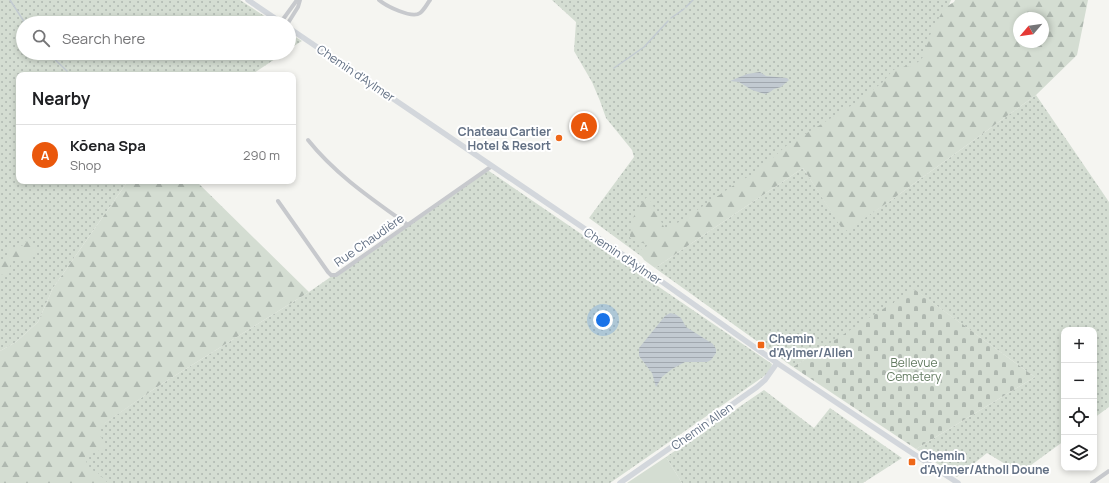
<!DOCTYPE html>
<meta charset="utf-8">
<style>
body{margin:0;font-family:Manrope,sans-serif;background:#f2f2f2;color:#202124}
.controls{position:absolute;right:12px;bottom:12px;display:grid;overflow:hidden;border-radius:8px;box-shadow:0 2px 6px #0003}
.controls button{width:36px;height:36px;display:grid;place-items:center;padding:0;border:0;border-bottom:1px solid #e0e0e0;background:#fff;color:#202124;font:20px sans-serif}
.compass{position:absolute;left:1013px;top:12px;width:36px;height:36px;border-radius:50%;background:#fff;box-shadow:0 2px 6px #0003;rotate:241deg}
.you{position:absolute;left:603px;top:320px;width:14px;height:14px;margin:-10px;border:3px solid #fff;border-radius:50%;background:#1a73e8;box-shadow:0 0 0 6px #1a73e833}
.badge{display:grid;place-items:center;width:26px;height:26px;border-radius:50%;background:#ea580c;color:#fff;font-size:13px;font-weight:700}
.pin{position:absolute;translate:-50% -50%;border:2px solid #fff;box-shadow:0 1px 4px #0006}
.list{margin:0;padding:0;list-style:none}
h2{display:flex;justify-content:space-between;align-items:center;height:52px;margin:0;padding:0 16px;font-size:17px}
h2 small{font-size:13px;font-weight:400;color:#757577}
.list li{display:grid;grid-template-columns:26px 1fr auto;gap:12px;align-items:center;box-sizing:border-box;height:60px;padding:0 16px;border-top:1px solid #e0e0e0}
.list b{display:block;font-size:15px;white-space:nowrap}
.list p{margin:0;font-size:13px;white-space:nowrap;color:#757577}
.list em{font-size:13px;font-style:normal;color:#757577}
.icon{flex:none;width:22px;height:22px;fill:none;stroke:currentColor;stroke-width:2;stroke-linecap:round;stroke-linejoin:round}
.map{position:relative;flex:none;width:1109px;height:483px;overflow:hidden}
.search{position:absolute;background:#fff;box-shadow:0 2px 6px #0003;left:16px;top:16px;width:280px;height:44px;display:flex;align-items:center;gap:10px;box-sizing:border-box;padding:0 14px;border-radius:22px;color:#757577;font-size:15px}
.panel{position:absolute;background:#fff;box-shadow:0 2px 6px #0003;left:16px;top:72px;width:280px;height:112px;border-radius:8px}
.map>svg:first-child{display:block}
.grass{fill:url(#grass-dots)}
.forest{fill:url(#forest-firs);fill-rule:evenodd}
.cemetery{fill:url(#cemetery-stones)}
.park{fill:#d4ddd2}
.water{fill:url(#water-rules)}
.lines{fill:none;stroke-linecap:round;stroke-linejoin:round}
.stream{stroke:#c2cad1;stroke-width:1.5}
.street{stroke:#c7c9cd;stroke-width:4}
.secondary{stroke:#d3d7dc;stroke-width:5.5}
.poi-dot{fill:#ee6718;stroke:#fff;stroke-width:1.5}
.labels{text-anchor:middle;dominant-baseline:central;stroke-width:4;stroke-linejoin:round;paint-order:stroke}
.street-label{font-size:12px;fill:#627084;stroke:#fff}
.poi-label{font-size:12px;font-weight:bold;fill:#627084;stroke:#fff;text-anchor:start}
.park-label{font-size:12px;fill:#637b61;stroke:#fff}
</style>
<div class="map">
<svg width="1109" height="483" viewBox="0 0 1109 483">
<defs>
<pattern id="grass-dots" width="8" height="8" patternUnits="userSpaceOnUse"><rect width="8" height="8" fill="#d4ddd2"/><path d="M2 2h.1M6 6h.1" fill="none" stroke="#afb8b0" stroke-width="1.8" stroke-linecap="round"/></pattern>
<pattern id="forest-firs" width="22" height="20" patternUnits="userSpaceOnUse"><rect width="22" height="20" fill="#d4ddd2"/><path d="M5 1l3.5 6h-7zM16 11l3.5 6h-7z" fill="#afb8b0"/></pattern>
<pattern id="cemetery-stones" width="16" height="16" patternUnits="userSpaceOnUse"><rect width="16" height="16" fill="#d4ddd2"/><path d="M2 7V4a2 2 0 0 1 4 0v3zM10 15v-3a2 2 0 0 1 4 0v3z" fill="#afb8b0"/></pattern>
<pattern id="water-rules" width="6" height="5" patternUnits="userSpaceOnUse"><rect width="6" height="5" fill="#c2cad1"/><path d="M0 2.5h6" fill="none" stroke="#a1a8af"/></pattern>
</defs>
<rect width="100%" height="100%" fill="#f5f5f1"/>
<g class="grass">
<polygon points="0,0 240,0 275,23 23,23 23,53 284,53 251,75 19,75 19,181 128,181 53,288 38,322 16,342 0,351"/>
<polygon points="552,0 951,0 928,58 645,259 589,218 634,157 632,150 606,118 600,101 592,82 574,51 576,22"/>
<polygon points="289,33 302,41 289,49"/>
<polygon points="1036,95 1109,202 1109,407 1094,418 1094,330 1064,330 1064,441 1020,473 987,453 957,477 916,449 1035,377 915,290 793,367 655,268 803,168 844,231 890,201"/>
<polygon points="486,169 772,364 770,372 610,483 17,483 160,385 309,292"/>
<polygon points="764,390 814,428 830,408 902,458 863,483 682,483 666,457"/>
</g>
<g class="forest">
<path d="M955,0h133l-11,55 -41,40 -146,106 -46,31 -41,-64 -148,100 -11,-8 -5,-9 9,-6 -18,-7c1,-19 5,-29 18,-42l17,33 16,-8 56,-38 21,-12 28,-25 71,-44 26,-20 9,-11 8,-5 10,1 8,-5 6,-6 4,-17 16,-31 10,-6zM1019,18h24v24h-24z"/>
<polygon points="128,181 196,181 309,292 160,385 105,423 98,430 106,448 85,456 88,468 98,473 108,483 0,483 0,351 16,342 38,322 53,288"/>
<path d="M30,238l7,14c-7,11 -13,9 -25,8l-4,12 -6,3 -2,-1v-12c6,-2 8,-7 9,-13 5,-3 10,-2 15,-4l2,-5z"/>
</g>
<polygon class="cemetery" points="914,289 1035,377 916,449 793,367"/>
<polygon class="park" points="666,457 682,483 627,483"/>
<g class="water">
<polygon points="760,72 766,76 787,78 789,80 781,87 774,89 770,92 765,94 752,90 739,82 730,81 747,74"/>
<polygon points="670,313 675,314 681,318 686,327 713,344 716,349 716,353 711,360 707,362 685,362 672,369 662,377 656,387 652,373 639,356 639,348 665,316"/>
</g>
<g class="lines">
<g class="stream">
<polyline points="10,0 25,23"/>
<polyline points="686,7 693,0"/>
<polyline points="671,18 684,9"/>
<polyline points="48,53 67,71"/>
<polyline points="614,68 644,47 668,21"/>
</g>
<g class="street">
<path d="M379,0c7,6 33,19 41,13 4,-3 7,-9 10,-13"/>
<polyline points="281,22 297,0"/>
<polyline points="288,23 298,7 300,0"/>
<path d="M308,140c28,35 64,59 100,85"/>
<polyline points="278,201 328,272 331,275 336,275 492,166"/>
<polyline points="1092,483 1109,471"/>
</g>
<g class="secondary">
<polyline points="248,0 282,23"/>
<polyline points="289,28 641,267 777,363 900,445 958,483"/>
<polyline points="620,483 757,387 765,380 777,363"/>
</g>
</g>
<g class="poi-dot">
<circle cx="559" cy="138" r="4"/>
<rect x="757" y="341" width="8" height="8" rx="2"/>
<rect x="908" y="458" width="8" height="8" rx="2"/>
</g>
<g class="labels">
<g class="street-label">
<text transform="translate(356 73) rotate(34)">Chemin d'Aylmer</text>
<text transform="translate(369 240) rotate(-35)">Rue Chaudière</text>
<text transform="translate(623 256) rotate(34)">Chemin d'Aylmer</text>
<text transform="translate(702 426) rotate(-35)">Chemin Allen</text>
</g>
<g class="poi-label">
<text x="551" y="131" text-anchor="end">Chateau Cartier<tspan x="551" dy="14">Hotel &amp; Resort</tspan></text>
<text x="769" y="338">Chemin<tspan x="769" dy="14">d'Aylmer/Allen</tspan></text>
<text x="920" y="455">Chemin<tspan x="920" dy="14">d'Aylmer/Atholl Doune</tspan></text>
</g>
<g class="park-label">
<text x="914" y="362">Bellevue<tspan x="914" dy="14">Cemetery</tspan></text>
</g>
</g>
</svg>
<div class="controls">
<button>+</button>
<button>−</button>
<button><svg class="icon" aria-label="locate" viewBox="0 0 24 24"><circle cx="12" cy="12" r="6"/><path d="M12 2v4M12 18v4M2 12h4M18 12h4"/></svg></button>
<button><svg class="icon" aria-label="layers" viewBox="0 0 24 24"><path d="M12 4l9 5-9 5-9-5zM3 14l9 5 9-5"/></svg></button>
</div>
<svg class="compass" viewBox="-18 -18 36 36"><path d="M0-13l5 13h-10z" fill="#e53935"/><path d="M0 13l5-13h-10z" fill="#757577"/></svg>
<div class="you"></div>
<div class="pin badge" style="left:584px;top:126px">A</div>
<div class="search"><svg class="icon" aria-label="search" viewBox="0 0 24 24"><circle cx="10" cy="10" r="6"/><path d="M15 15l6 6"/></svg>Search here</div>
<section class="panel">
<h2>Nearby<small></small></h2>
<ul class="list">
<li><span class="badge">A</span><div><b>Kōena Spa</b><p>Shop</p></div><em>290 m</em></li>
</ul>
</section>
</div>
